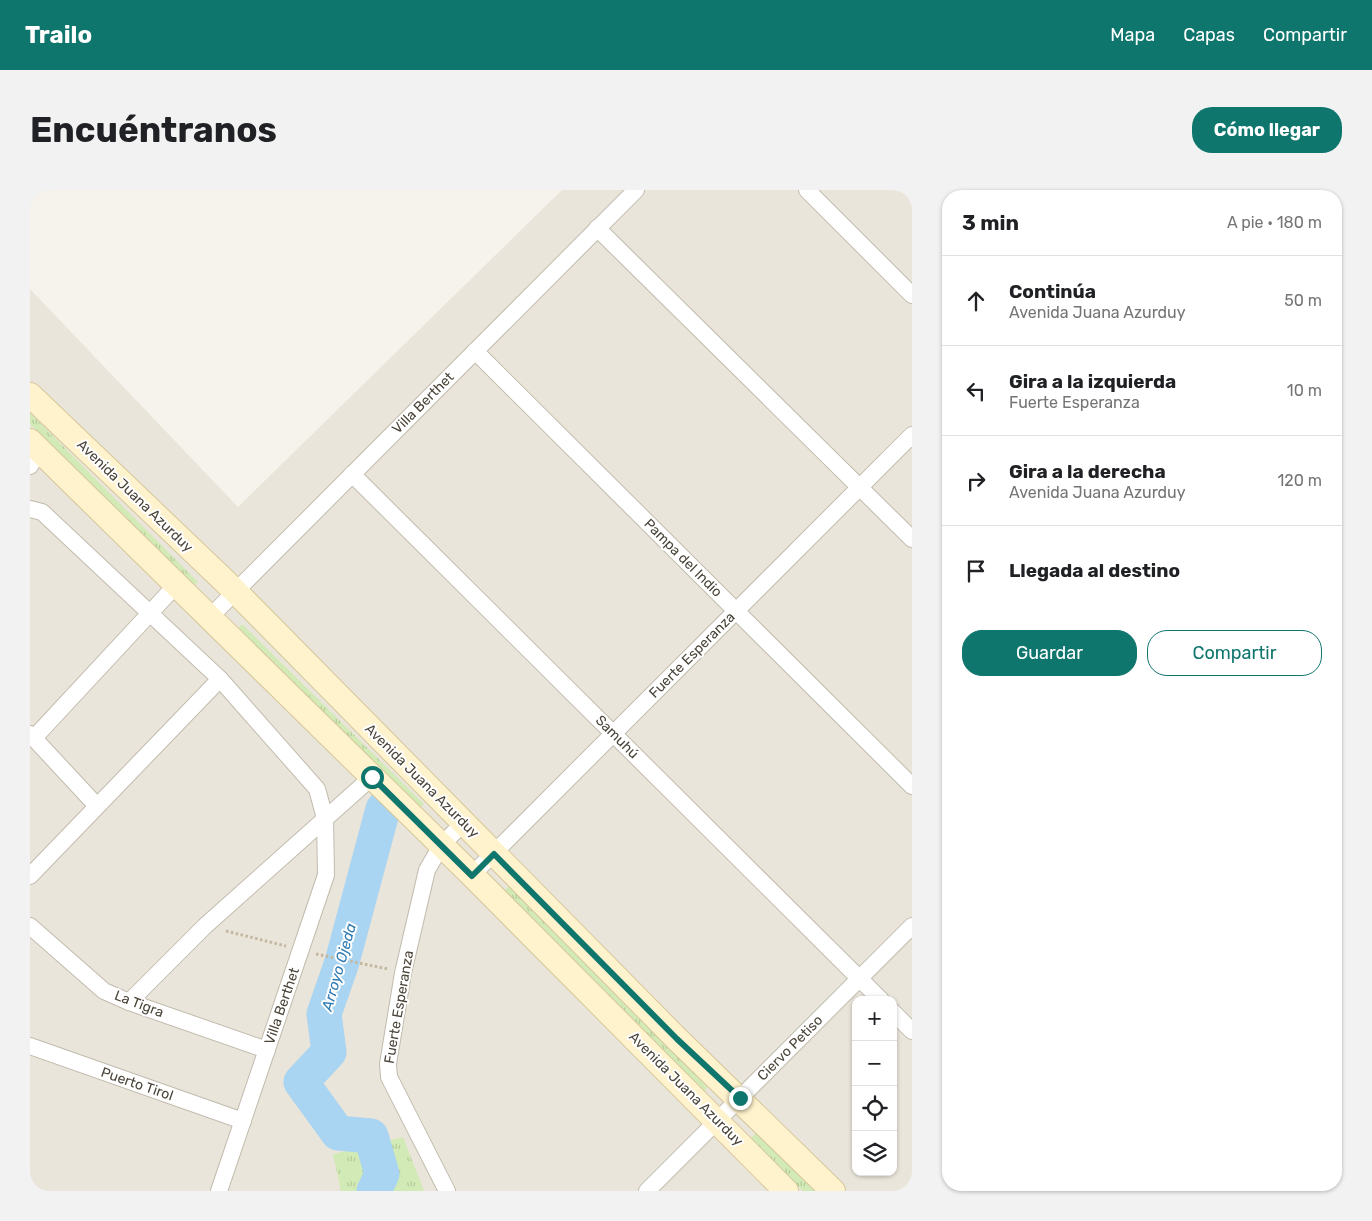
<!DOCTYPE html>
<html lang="es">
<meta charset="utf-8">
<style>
body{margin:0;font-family:Rubik,sans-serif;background:#f2f2f2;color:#202124}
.controls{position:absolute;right:15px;bottom:15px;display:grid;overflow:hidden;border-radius:10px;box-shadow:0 1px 4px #0004}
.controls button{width:45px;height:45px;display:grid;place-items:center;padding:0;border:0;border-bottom:1px solid #e0e0e0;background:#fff;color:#202124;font:25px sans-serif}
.stop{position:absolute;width:15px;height:15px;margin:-11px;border:4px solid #0f766e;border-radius:50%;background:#fff}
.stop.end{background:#0f766e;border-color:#fff;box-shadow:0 1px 5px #0008}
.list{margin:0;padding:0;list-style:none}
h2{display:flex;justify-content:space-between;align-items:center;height:65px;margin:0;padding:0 20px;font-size:21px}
h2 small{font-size:16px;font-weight:400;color:#757577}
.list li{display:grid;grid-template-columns:32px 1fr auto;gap:15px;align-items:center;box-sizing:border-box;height:90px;padding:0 20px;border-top:1px solid #e0e0e0}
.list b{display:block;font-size:19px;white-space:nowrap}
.list p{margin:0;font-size:16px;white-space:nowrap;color:#757577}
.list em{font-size:16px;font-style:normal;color:#757577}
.actions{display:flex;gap:10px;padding:15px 20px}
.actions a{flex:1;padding:11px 0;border:1px solid #0f766e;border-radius:20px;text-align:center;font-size:18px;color:#0f766e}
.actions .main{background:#0f766e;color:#fff}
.icon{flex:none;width:28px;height:28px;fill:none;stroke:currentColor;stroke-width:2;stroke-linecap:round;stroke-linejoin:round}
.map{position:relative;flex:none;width:882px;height:1001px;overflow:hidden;border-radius:20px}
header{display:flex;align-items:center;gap:30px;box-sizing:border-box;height:70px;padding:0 25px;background:#0f766e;color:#fff}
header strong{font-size:24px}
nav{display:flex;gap:28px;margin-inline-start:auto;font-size:18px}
.intro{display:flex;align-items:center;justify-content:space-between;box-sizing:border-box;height:120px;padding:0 30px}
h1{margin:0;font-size:35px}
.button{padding:12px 22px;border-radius:20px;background:#0f766e;color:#fff;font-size:18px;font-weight:700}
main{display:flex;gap:30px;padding:0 30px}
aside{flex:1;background:#fff;border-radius:20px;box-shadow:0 1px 4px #0004}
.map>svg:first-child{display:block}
.residential{fill:#eae5da;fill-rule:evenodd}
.grass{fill:url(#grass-tufts)}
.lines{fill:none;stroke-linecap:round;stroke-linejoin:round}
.river{stroke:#a9d4f2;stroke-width:35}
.minor-casing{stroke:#c2bbae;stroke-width:18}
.secondary-casing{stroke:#d6c79b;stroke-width:26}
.path{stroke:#c4b79f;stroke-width:3;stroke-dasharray:2.5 2.5;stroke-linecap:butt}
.minor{stroke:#fff;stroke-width:16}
.secondary{stroke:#fff3cd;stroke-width:24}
.route{stroke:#0f766e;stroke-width:6}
.labels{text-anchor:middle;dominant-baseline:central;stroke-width:4;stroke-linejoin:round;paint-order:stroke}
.street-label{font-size:14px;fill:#4b4439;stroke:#fff}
.water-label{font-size:15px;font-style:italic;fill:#2e7ab2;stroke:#fff}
</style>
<header>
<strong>Trailo</strong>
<nav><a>Mapa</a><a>Capas</a><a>Compartir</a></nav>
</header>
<div class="intro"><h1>Encuéntranos</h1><a class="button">Cómo llegar</a></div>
<main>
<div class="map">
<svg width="882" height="1001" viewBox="0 0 882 1001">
<defs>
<pattern id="grass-tufts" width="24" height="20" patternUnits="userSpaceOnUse" patternTransform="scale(1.25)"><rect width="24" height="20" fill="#d2eab5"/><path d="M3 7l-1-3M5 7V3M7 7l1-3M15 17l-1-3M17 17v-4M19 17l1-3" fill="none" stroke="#b6ca9c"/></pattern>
</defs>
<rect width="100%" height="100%" fill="#f6f3ec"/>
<path class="residential" d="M532,0h350v1001h-882v-902l208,218zM826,810h37v172h-37z"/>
<g class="grass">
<polygon points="0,223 168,392 163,397 0,234"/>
<polygon points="212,434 394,614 388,620 207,440"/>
<polygon points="479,696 678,897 672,903 473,702"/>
<polygon points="727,942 785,1001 773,1001 721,948"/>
<polygon points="373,947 394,1001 311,1001 303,964"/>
</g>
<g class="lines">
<polyline class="river" points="344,1001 352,984 341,946 308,943 271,892 299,862 294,824 312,772 353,619"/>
<g class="minor-casing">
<g id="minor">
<polyline points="777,0 882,105"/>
<polyline points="567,38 882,349"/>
<polyline points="445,161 882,596"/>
<polyline points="0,276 9,260"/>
<polyline points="322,284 851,810"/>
<polyline points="0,319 12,322 190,489 287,599 295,628 296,685 189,1001"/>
<polyline points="180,427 606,0"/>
<polyline points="0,544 66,615"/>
<polyline points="4,548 147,394"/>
<polyline points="442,685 882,245"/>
<polyline points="0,686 190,489"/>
<polyline points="0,736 74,801 99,812 237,860"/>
<polyline points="99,812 175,736 342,587"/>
<polyline points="863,822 882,841"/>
<polyline points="0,856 213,931"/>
<polyline points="417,1001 359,887 358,874 373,783 397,680 411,656 433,633"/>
<polyline points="617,1001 882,736"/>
</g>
</g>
<g class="secondary-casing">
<g id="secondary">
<polyline points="0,205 205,401 647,849 803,1001"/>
<polyline points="0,251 442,685 756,1001"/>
</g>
</g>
<g class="path">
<polyline points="196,741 256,756"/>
<polyline points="286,764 358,779"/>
</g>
<use href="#minor" class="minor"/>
<use href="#secondary" class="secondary"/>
</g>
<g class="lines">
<polyline class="route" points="342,587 442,686 464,664 647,849 710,908"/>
</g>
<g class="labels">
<g class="street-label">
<text transform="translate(393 213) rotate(-45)">Villa Berthet</text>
<text transform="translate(105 306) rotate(44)">Avenida Juana Azurduy</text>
<text transform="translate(653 368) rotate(45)">Pampa del Indio</text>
<text transform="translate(662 465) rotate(-45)">Fuerte Esperanza</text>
<text transform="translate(587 547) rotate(45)">Samuhú</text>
<text transform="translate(392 591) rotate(45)">Avenida Juana Azurduy</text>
<text transform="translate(109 814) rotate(21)">La Tigra</text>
<text transform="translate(252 816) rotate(-71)">Villa Berthet</text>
<text transform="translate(369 817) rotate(-80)">Fuerte Esperanza</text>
<text transform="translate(760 858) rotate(-45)">Ciervo Petiso</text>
<text transform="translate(107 894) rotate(19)">Puerto Tirol</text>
<text transform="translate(656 899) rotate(45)">Avenida Juana Azurduy</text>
</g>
<g class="water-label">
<text transform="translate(309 777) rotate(-74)">Arroyo Ojeda</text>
</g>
</g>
</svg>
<div class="controls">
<button>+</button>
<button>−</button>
<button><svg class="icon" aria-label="locate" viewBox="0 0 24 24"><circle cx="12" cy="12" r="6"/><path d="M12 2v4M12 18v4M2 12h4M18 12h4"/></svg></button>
<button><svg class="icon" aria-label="layers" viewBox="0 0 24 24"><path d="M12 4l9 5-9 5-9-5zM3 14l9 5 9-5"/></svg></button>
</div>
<div class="stop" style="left:342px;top:587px"></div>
<div class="stop end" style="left:710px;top:908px"></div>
</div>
<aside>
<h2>3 min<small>A pie · 180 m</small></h2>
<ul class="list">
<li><svg class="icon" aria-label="ahead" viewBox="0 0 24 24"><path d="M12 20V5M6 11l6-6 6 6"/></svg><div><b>Continúa</b><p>Avenida Juana Azurduy</p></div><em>50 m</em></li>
<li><svg class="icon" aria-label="left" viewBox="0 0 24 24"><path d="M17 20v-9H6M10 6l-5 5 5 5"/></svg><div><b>Gira a la izquierda</b><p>Fuerte Esperanza</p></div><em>10 m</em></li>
<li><svg class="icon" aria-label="right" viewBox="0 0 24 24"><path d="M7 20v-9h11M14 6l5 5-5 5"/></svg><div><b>Gira a la derecha</b><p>Avenida Juana Azurduy</p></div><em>120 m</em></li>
<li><svg class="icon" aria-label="arrive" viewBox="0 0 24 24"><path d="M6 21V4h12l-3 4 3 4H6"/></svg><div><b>Llegada al destino</b></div></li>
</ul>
<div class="actions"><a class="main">Guardar</a><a>Compartir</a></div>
</aside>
</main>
